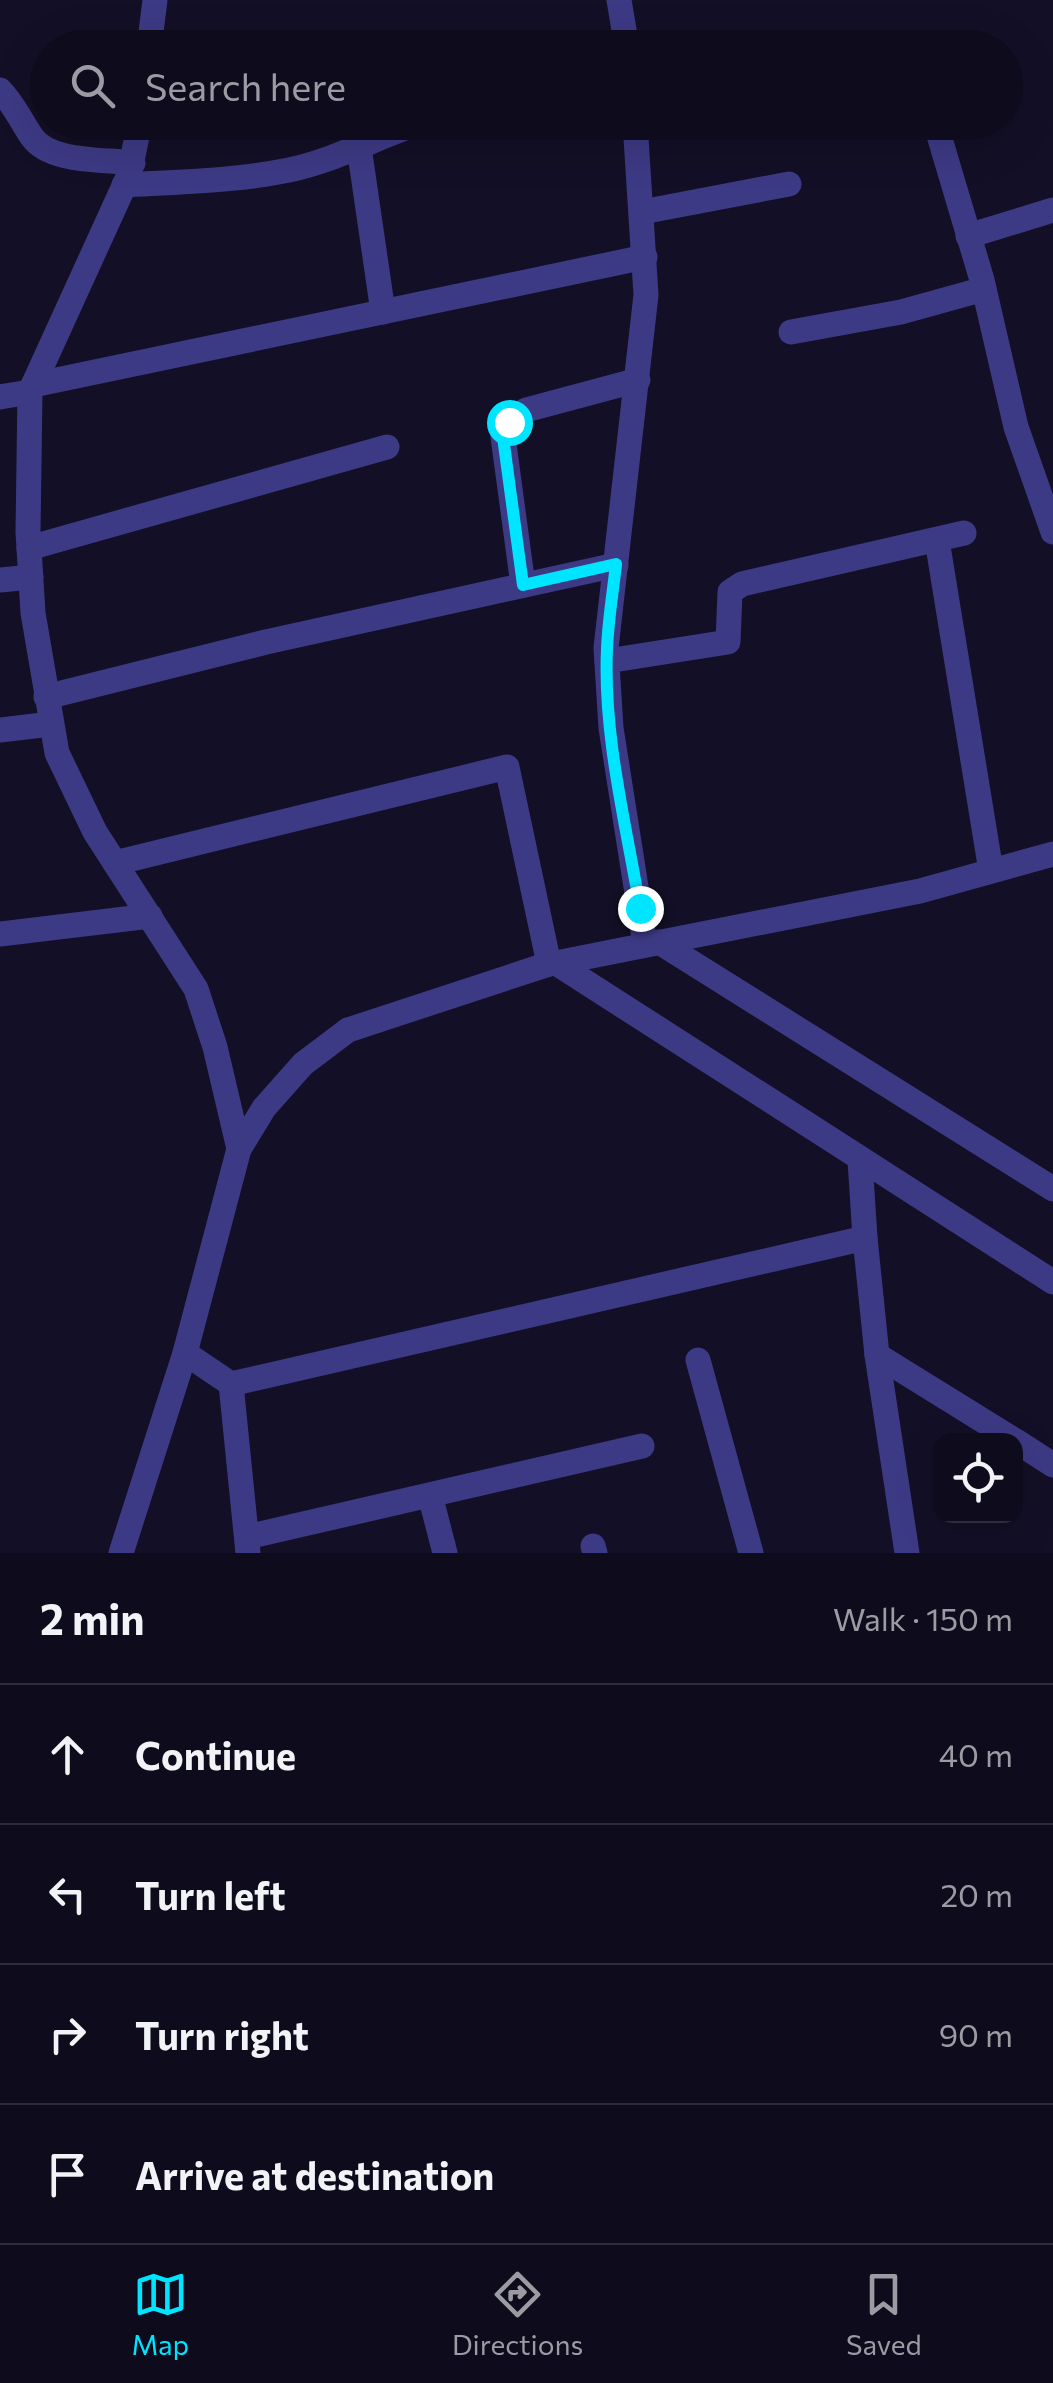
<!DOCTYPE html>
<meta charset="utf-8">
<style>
body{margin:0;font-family:Commissioner,sans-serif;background:#171425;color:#f1f3f6}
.controls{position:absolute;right:30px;bottom:30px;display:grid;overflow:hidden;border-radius:20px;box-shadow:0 10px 40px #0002}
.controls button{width:90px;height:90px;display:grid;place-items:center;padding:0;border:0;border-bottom:2px solid #2e2b3b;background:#0e0b1c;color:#f1f3f6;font:50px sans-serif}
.stop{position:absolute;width:30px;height:30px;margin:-22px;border:8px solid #00e5ff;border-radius:50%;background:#fff}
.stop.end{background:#00e5ff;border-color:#fff;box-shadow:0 2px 10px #0008}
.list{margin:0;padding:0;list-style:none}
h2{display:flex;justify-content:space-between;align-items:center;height:130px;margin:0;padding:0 40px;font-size:42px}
h2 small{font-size:32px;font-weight:400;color:#9b9ba3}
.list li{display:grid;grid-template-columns:65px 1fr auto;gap:30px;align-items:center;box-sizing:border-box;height:140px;padding:0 40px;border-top:2px solid #2e2b3b}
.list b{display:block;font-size:38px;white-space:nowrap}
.list em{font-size:32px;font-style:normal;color:#9b9ba3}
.icon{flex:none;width:55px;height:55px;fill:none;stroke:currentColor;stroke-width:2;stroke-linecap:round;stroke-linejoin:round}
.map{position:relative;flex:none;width:1053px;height:1553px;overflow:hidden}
.search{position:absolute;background:#0e0b1c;box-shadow:0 10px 40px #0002;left:30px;right:30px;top:30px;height:110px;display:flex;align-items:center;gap:25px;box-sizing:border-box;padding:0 35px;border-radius:55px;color:#9b9ba3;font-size:38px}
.sheet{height:690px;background:#0e0b1c}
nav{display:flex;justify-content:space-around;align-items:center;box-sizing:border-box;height:140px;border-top:2px solid #2e2b3b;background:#0e0b1c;font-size:28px;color:#9b9ba3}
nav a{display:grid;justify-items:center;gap:5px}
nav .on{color:#00e5ff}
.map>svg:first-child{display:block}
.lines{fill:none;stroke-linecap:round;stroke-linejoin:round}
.minor{stroke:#3d3a85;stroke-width:25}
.route{stroke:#00e5ff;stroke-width:12}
</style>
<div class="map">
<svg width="1053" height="1553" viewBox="0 0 1053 1553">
<rect width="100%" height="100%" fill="#130f26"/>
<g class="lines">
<g class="minor">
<polyline points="619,0 627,48"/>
<polyline points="149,48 155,0"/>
<path d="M0,90c14,14 21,31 32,47 18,26 72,22 101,26"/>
<polyline points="140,122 129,175 30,392 28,532 33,613 57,753 95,832 196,989 215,1047 239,1149"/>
<polyline points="635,122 646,295 606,648 611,728 645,944"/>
<polyline points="935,122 982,280 1016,427 1053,532"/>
<polyline points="359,147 383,312"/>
<path d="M124,185c55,-3 111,-4 165,-15 47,-10 88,-33 133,-48"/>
<polyline points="642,212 789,184"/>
<polyline points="968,236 1053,210"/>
<polyline points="791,332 901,312 984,289"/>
<polyline points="33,385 645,257"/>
<polyline points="0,397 30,392"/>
<polyline points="937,540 991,871"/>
<polyline points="29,548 387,447"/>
<polyline points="0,580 31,577"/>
<polyline points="523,585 503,437 509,422 526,410 638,380"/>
<polyline points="607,661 728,642 730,592 742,584 964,533"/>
<polyline points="46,697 266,642 616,565"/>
<polyline points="0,730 51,724"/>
<polyline points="115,863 507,767 549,964"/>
<polyline points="0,934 150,916"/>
<polyline points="659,942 1053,1189"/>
<polyline points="556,963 920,891 1053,854"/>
<polyline points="865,1238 877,1355 907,1553"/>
<polyline points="185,1353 231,1384 248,1553"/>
<polyline points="877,1355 1014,1440"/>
<polyline points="698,1360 751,1553"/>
<polyline points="231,1384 865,1238 860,1160"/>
<polyline points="1016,1441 1053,1465"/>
<polyline points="430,1495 445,1553"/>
<polyline points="247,1537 642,1446"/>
<polyline points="593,1546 595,1553"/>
<polyline points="121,1553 185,1353 239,1149 264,1108 303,1064 348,1030 549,964 556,963 1053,1282"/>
</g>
</g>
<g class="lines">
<path class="route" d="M509,422l-6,15 20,148 93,-21c-3,28 -8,57 -9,85 -4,86 19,175 33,259"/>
</g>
</svg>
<div class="controls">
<button><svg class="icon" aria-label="locate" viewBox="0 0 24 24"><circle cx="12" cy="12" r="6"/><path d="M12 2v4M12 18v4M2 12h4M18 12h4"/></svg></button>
</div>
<div class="stop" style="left:509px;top:422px"></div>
<div class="stop end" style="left:640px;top:908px"></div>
<div class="search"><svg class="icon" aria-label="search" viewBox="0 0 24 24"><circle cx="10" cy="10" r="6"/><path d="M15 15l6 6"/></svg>Search here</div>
</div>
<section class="sheet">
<h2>2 min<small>Walk · 150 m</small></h2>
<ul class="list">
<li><svg class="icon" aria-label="ahead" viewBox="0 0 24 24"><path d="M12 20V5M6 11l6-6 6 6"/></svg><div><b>Continue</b></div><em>40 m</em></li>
<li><svg class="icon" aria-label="left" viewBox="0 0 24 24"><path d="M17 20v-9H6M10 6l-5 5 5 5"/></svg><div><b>Turn left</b></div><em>20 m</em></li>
<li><svg class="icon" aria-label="right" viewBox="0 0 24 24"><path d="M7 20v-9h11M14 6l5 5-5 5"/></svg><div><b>Turn right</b></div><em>90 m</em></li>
<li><svg class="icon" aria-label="arrive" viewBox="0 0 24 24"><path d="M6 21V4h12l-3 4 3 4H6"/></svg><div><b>Arrive at destination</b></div></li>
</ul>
</section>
<nav>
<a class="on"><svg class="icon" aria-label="map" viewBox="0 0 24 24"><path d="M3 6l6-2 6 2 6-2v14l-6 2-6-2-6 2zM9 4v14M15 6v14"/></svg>Map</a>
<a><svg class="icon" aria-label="directions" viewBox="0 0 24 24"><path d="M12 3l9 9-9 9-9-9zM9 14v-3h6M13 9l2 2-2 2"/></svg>Directions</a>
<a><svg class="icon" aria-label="saved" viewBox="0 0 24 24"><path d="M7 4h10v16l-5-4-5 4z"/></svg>Saved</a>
</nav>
